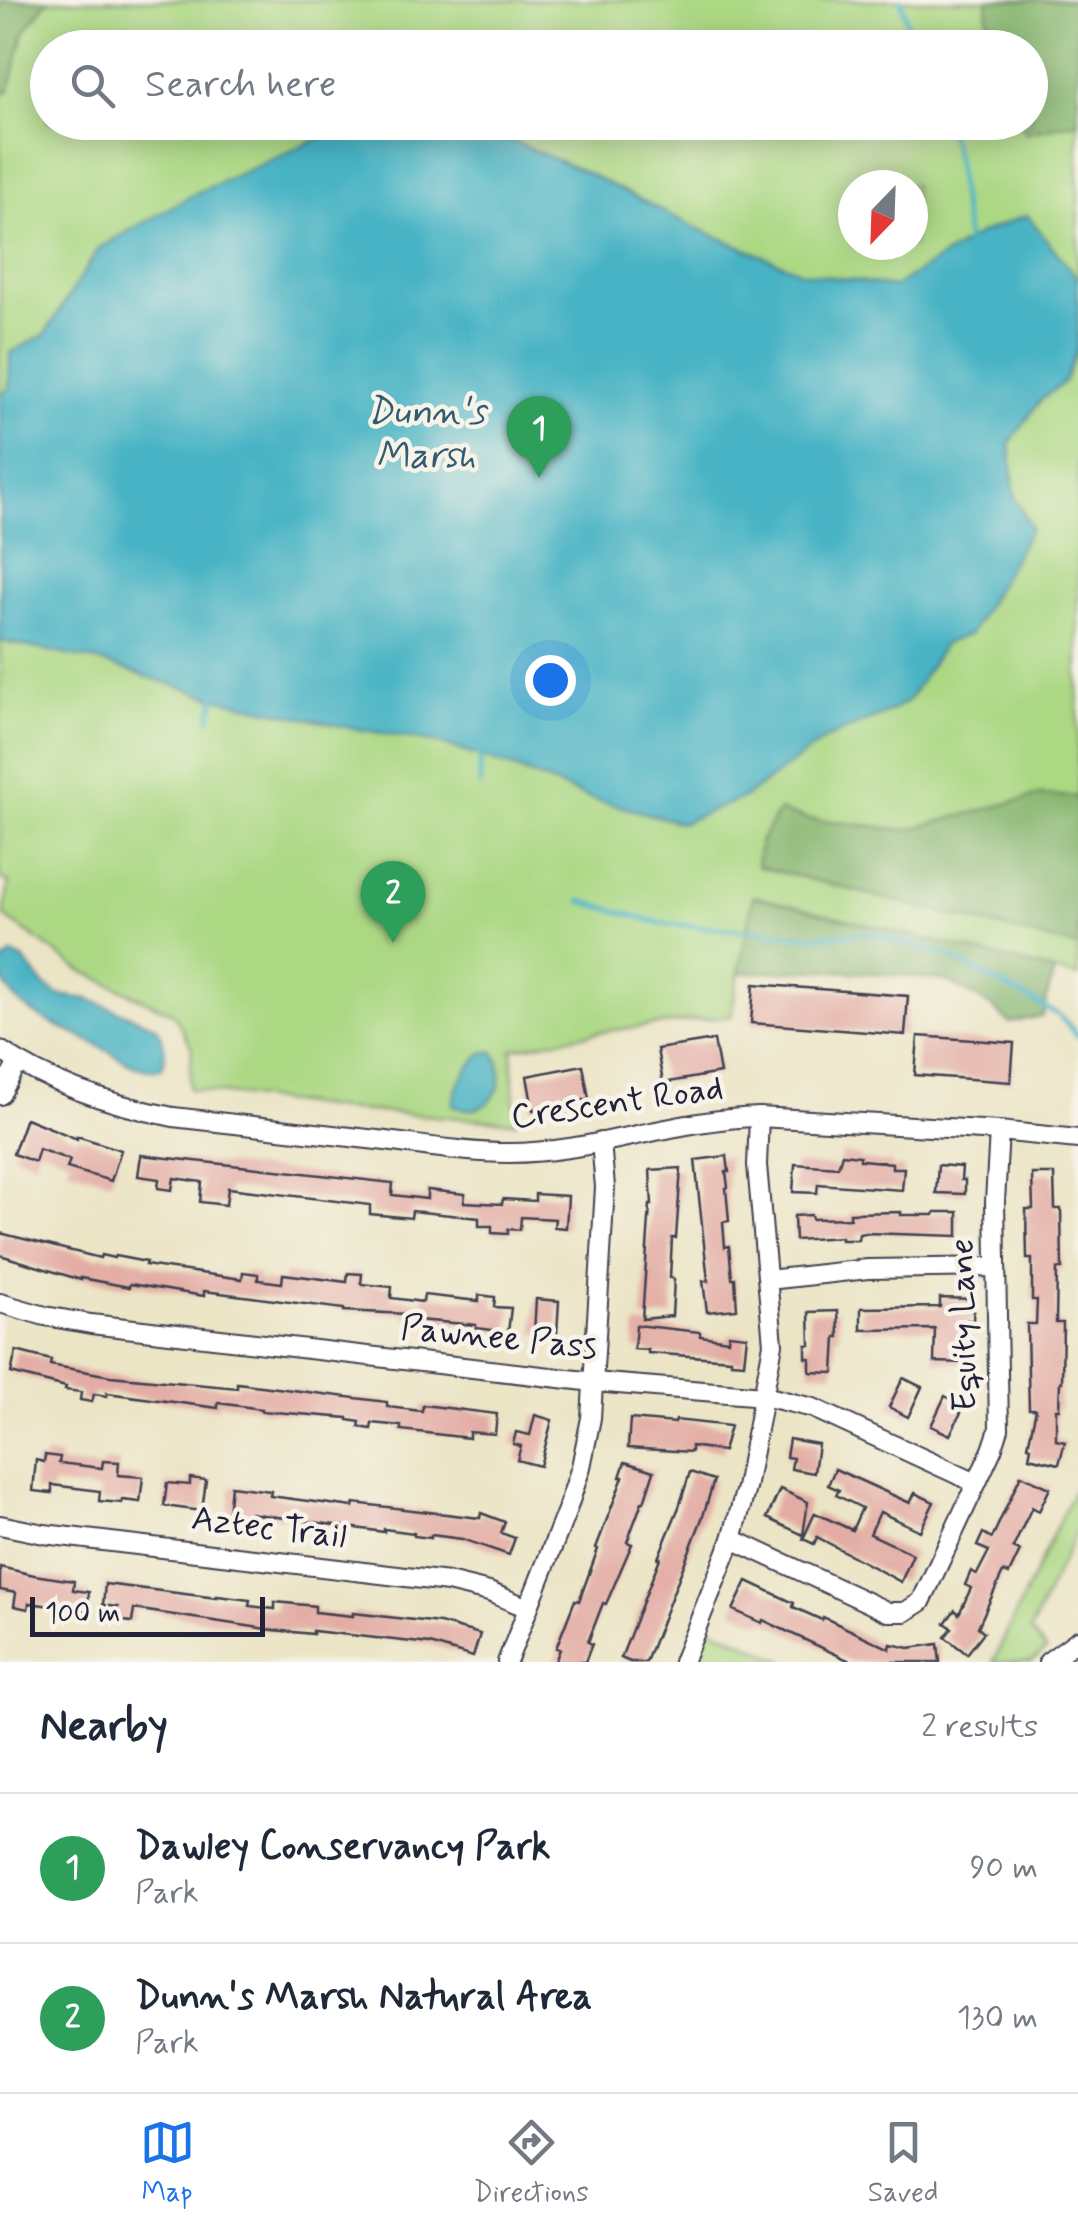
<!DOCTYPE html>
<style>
body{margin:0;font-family:Mynerve,sans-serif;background:#f2f2f3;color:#1f2937}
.compass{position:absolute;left:838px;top:170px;width:90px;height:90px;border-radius:50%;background:#fff;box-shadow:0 5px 25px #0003;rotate:203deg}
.scale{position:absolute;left:30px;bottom:25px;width:235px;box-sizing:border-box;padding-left:10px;border:5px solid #22223b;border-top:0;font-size:28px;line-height:35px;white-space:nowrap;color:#22223b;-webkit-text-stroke:8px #f7f3e8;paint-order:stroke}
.you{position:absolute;left:550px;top:680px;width:35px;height:35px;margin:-25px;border:8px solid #fff;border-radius:50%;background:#1a73e8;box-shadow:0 0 0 15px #1a73e833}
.badge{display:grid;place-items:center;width:65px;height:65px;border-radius:50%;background:#1a73e8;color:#fff;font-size:32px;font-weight:700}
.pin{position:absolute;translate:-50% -82px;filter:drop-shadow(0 2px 5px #0008)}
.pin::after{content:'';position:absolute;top:52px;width:35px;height:30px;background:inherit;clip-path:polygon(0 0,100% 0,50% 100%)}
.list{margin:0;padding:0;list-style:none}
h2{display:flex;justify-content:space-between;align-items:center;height:130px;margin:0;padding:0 40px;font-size:42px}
h2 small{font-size:32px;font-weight:400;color:#747a83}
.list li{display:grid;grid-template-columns:65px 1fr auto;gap:30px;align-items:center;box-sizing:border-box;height:150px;padding:0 40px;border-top:2px solid #e0e1e3}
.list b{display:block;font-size:38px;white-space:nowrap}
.list p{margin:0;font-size:32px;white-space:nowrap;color:#747a83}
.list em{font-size:32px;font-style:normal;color:#747a83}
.icon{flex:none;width:55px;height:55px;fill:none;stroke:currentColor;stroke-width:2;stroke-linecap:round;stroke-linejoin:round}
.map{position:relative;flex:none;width:1078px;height:1662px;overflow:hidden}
.search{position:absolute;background:#fff;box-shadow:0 5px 25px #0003;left:30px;right:30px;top:30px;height:110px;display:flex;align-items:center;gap:25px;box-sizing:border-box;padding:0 35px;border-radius:55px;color:#747a83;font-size:38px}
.sheet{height:430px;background:#fff}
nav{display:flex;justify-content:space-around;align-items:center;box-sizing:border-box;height:140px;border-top:2px solid #e0e1e3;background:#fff;font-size:28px;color:#747a83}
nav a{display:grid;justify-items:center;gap:5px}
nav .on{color:#1a73e8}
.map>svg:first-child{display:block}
.green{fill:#acd884;stroke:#677d60;stroke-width:2.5;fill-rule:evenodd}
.forest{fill:#89b872;stroke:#566d56;stroke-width:2.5}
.water{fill:#47b3c4;stroke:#346a80;stroke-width:2.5}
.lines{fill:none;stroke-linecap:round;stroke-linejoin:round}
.stream{stroke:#47b3c4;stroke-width:5}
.building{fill:#e3ada5}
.minor-casing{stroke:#403f50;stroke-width:22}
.minor{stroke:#fff;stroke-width:18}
.labels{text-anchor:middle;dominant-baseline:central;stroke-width:9;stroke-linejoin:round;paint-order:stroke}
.street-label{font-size:35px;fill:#22223b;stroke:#f7f3e8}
.water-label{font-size:38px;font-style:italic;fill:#315c72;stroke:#f7f3e8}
</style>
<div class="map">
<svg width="1078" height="1662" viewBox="0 0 1078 1662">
<rect width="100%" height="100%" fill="#f7f3e8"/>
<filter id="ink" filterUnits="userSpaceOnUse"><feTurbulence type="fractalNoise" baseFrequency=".01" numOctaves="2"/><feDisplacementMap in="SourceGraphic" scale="20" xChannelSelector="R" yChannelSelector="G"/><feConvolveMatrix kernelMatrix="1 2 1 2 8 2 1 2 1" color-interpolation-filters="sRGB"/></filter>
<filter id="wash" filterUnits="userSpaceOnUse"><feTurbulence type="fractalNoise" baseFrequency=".0048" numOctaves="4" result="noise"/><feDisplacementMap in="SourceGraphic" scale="40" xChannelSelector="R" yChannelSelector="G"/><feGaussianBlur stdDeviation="2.25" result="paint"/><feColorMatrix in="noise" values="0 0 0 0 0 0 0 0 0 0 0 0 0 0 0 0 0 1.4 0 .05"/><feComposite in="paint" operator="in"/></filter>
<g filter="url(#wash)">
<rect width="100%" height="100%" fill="#ebe4c5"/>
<g class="green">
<path d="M0,0h1078v977l-325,-80 -22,119 -133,16 -86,17 4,73 -176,-13 -151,-20 3,-41 -18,-34 -94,-44 -76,-54 5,-34 -9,-2zM48,48h982v74h-982zM853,185h60v60h-60z"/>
<polygon points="1078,1481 1078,1527 1030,1631 1046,1649 1032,1662 993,1662"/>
<polygon points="708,1626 787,1662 695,1662"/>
</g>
<g class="forest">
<polygon points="0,0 48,0 24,32 9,91 0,95"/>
<polygon points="987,0 1078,0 1078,122 1026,132 1020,123 1030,122 1030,48 989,47"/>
<polygon points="1040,795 1078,797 1078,947 757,866 760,842 779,811 807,819 907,830"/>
<polygon points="753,896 1054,971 1042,1016 1010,1023 991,1006 947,981 886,974 816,970 739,973"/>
</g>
<g class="water">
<polygon points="347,126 494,133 585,172 699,229 802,272 894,287 979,234 1027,215 1078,279 1078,347 1065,381 1040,401 1010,443 1015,497 1031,528 970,634 944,644 908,701 887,713 827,738 745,797 682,823 589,798 514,768 438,743 341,726 215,698 97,661 0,641 0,395 9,388 10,353 45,334 99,248 196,193"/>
<path d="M12,954l11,5 21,26 15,10 29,4 68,27c8,11 12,32 5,43 -24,5 -43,-14 -64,-24 -33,-18 -97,-36 -97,-81z"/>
<path d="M493,1051c21,29 -4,72 -40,54 2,-22 14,-36 29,-52z"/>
</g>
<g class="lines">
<g class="stream">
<polyline points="901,0 907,23"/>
<polyline points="911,37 915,48"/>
<polyline points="945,122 954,147 967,241"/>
<polyline points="210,719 215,698"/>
<polyline points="480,785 480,757"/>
<polyline points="581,901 660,923 811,936 867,933 943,954 1059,1015 1078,1036"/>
</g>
</g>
<g id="blocks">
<g class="building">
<polygon points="754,984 908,996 905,1035 751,1023"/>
<polygon points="918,1036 1014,1043 1011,1082 915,1075"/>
<polygon points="714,1040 720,1073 663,1083 657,1049"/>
<polygon points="583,1065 589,1099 533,1110 527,1076"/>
<polygon points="26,1118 77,1139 77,1136 121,1150 111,1181 67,1168 70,1160 39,1149 35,1162 13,1154"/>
<polygon points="842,1154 860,1156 860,1160 862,1160 892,1163 892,1168 904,1168 902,1190 818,1184 817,1193 793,1192 795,1164 838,1167"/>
<polygon points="141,1155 393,1183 392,1195 427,1199 427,1190 465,1194 464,1202 502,1204 503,1199 535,1201 535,1194 568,1196 566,1228 554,1227 555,1219 521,1217 520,1230 508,1229 508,1234 492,1233 492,1226 479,1226 479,1218 412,1211 411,1218 370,1214 370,1205 228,1188 226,1205 200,1202 202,1182 174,1178 172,1190 158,1188 159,1179 138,1176"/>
<polygon points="727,1156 729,1172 726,1172 728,1187 726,1188 729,1221 723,1222 725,1247 729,1246 732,1278 735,1278 737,1309 707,1312 703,1281 708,1281 695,1160"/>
<polygon points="938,1165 962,1167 961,1180 965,1180 965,1194 936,1193"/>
<polygon points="681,1168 676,1238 672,1238 670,1278 674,1279 672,1316 642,1319 650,1205 652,1205 650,1170"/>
<polygon points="1032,1174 1054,1174 1055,1209 1061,1209 1062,1269 1057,1269 1056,1323 1063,1323 1062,1382 1060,1382 1059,1409 1056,1409 1056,1440 1065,1442 1059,1464 1029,1457 1031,1447 1028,1446 1036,1409 1029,1409 1028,1373 1027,1324 1036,1324 1037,1300 1032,1300 1032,1259 1027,1259 1026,1209 1033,1209"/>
<polygon points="901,1212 901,1215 934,1215 935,1212 958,1212 958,1236 865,1233 859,1234 858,1240 841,1240 841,1237 795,1240 794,1216 811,1215 812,1219 850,1218 850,1213"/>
<polygon points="0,1233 100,1258 101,1255 114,1258 115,1256 146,1262 145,1265 242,1279 243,1272 258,1274 258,1280 282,1283 283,1274 347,1282 348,1273 362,1274 361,1284 392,1287 391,1298 423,1302 424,1295 479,1301 479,1295 495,1297 494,1307 511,1308 508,1332 476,1328 476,1325 406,1319 407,1314 344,1311 344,1309 204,1291 204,1296 130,1284 129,1287 81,1278 81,1280 0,1255"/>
<polygon points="940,1298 974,1299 973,1321 968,1320 966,1363 934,1362 935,1329 861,1330 861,1308 940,1307"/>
<polygon points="536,1299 559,1301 557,1334 534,1333"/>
<polygon points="838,1311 839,1337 836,1337 834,1373 810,1372 810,1358 806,1358 806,1345 810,1345 809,1312"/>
<polygon points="636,1325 700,1332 700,1336 728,1340 729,1334 747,1336 744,1363 731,1362 731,1359 648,1353 648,1350 634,1349"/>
<polygon points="16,1351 51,1360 50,1365 110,1376 237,1388 237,1383 387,1402 387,1407 422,1411 423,1405 497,1414 495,1434 469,1432 469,1438 401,1430 401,1426 372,1423 371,1429 359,1427 360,1422 348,1420 348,1418 261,1411 262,1409 218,1403 218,1408 107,1393 107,1396 94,1394 92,1402 80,1400 81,1392 65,1390 66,1387 11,1373"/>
<polygon points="903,1378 922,1387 908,1417 889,1407"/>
<polygon points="945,1396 964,1406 950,1435 931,1426"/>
<polygon points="535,1415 552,1420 540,1466 517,1460 521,1446 513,1444 516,1432 530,1435"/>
<polygon points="630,1419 675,1423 676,1420 730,1426 723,1451 691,1446 691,1452 628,1448"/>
<polygon points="789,1439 818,1444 814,1473 791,1469 793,1458 786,1457"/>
<polygon points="45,1455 60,1457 59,1463 102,1468 103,1461 119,1462 118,1475 143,1477 140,1502 122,1500 122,1503 99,1501 100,1491 52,1485 52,1493 33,1491 36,1460 44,1462"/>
<polygon points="625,1462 654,1471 644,1502 642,1502 627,1542 632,1544 606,1604 603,1603 588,1642 592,1644 585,1662 555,1662 560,1649 556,1648 575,1600 579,1601 598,1549 596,1548 623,1477 620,1477"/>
<polygon points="835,1469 910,1503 915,1493 934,1502 920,1531 880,1512 870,1534 913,1554 901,1582 817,1537 814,1544 803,1539 815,1513 852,1530 862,1508 836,1495 839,1490 828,1485"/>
<polygon points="690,1472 714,1480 703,1516 646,1662 630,1662 621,1658 660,1558 658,1558 679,1507"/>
<polygon points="1021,1475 1050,1488 1039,1511 1032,1507 1013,1548 1020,1551 1009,1574 1003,1572 978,1627 984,1632 967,1654 945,1637 952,1628 945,1623 955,1610 959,1614 971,1588 965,1585 971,1571 977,1574 989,1551 977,1546 983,1533 992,1538"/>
<polygon points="190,1478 206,1480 202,1511 164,1506 167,1483 190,1485"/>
<polygon points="231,1486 271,1491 270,1496 353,1507 354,1503 480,1518 481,1513 505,1522 501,1533 515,1538 509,1555 462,1539 431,1535 431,1538 414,1536 414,1533 384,1529 384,1532 249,1513 249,1516 228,1514"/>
<polygon points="780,1489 808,1502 803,1535 767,1518"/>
<polygon points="0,1567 34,1575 74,1581 73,1590 89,1592 87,1611 29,1603 28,1609 14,1606 16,1593 0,1590"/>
<polygon points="747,1581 794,1603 793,1607 822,1620 823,1617 890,1649 891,1644 909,1648 938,1644 940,1662 852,1662 763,1620 762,1623 733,1610"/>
<polygon points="105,1584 217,1598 217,1596 250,1600 249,1606 275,1609 275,1602 315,1606 315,1612 353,1616 353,1613 440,1623 480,1634 473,1657 430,1644 313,1631 313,1634 273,1630 134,1609 132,1622 116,1620 118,1607 103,1605"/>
</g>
</g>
</g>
<g filter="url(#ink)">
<use href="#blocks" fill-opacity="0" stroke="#403f50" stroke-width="2.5"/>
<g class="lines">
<g class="minor-casing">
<g id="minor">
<path d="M0,1050c50,35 113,55 173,67 71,8 142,16 213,24 41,5 82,12 123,12 84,0 165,-34 250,-36l240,14 79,8"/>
<polyline points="0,1095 18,1063"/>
<polyline points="768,1280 868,1269 996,1267"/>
<polyline points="0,1303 45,1316 91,1324 594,1382 764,1396 813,1408 976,1483"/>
<polyline points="0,1525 44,1534 448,1582 489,1592 528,1608"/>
<polyline points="732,1539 888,1612 905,1612 921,1602 992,1450 999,1429 995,1202 999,1131"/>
<polyline points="507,1662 567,1510 581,1467 591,1418 605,1187 601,1142"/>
<polyline points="683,1662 732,1539 746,1488 773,1344 757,1165 759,1117"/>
<polyline points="1048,1662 1078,1640"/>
</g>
</g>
<use href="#minor" class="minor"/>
</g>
</g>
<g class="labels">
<g class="street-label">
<text transform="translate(617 1103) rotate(-8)">Crescent Road</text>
<text transform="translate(964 1325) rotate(-91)">Equity Lane</text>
<text transform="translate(499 1338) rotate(6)">Pawnee Pass</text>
<text transform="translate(269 1528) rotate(7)">Aztec Trail</text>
</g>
<g class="water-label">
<text x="426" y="412">Dunn's<tspan x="426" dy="44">Marsh</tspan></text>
</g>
</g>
</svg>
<svg class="compass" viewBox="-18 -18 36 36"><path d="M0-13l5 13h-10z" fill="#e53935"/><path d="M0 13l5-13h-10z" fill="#747a83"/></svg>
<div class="scale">100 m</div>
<div class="you"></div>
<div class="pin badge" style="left:539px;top:478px;background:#2e9e5b">1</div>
<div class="pin badge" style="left:393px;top:943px;background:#2e9e5b">2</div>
<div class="search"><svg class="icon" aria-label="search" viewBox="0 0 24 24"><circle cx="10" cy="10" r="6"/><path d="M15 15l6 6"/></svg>Search here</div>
</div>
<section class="sheet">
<h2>Nearby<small>2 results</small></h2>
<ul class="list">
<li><span class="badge" style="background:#2e9e5b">1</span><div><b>Dawley Conservancy Park</b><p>Park</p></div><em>90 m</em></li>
<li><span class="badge" style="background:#2e9e5b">2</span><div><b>Dunn's Marsh Natural Area</b><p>Park</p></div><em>130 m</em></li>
</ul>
</section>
<nav>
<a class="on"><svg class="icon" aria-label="map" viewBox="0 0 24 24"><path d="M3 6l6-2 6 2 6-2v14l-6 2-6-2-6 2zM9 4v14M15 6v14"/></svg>Map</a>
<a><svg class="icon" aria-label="directions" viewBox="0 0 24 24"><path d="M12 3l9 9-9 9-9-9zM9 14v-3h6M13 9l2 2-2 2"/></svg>Directions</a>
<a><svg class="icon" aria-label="saved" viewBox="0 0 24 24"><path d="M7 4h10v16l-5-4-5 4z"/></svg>Saved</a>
</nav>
